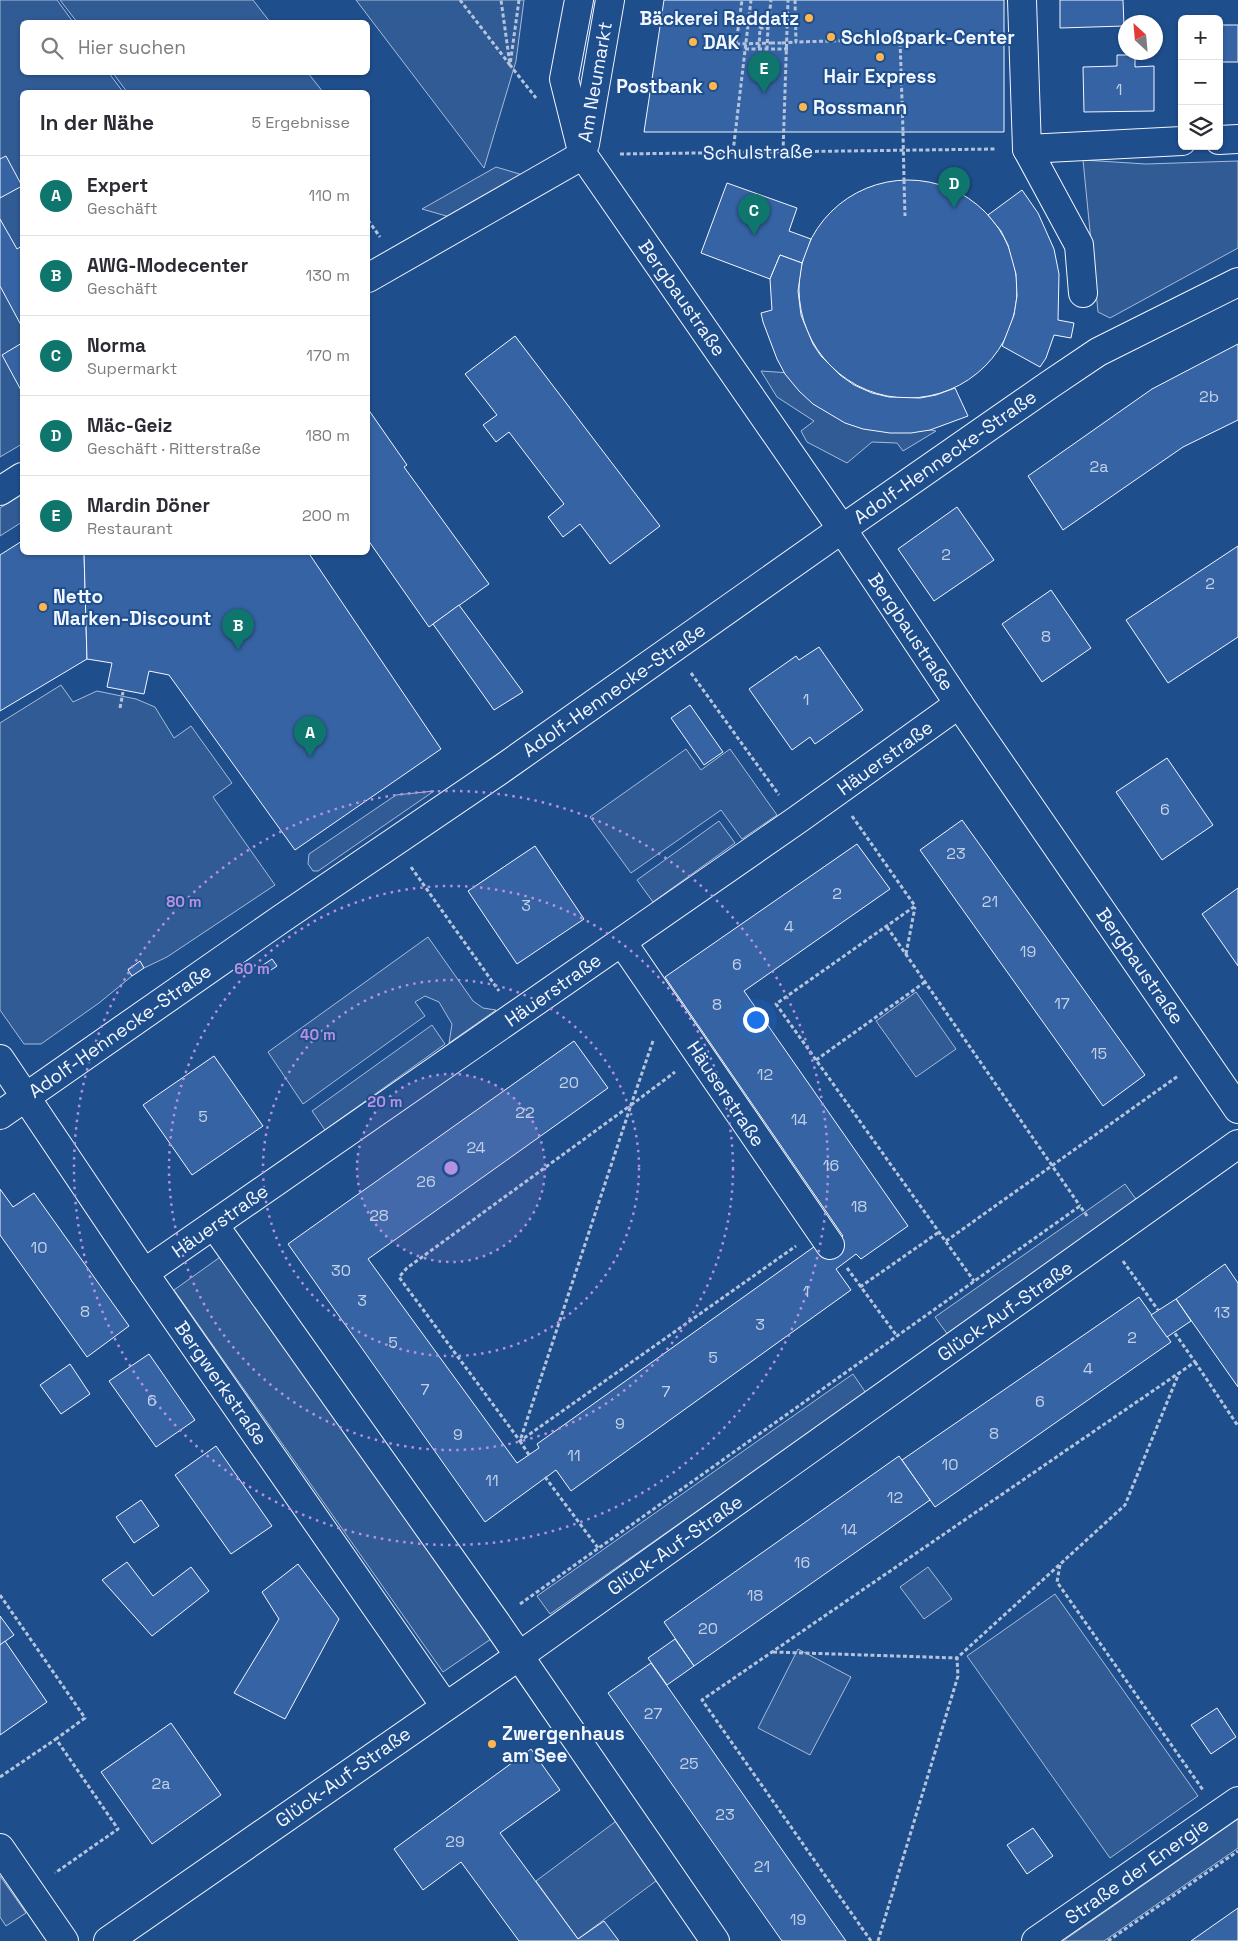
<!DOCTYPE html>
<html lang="de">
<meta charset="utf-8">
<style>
body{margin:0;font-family:"Space Grotesk",sans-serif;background:#f7f7f7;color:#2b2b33}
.controls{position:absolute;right:15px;top:15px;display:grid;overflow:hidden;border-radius:8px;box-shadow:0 1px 4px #0004}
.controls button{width:45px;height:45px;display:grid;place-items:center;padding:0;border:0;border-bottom:1px solid #e1e1e2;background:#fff;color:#2b2b33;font:25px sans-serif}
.compass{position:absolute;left:1118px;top:15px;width:45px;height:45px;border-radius:50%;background:#fff;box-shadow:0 1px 4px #0004;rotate:334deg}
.you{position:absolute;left:755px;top:1019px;width:18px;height:18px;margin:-12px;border:4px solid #fff;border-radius:50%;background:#1a73e8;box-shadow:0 0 0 8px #1a73e833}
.badge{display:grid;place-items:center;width:32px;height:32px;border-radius:50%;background:#0f766e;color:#fff;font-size:16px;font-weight:700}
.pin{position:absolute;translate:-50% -41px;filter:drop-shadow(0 1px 2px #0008)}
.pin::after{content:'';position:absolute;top:26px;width:18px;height:15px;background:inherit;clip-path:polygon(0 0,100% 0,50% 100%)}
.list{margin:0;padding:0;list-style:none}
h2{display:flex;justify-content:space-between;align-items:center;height:65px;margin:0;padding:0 20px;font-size:21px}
h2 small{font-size:16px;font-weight:400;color:#7c7c81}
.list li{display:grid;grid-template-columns:32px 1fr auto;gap:15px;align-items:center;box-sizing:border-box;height:80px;padding:0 20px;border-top:1px solid #e1e1e2}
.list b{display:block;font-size:19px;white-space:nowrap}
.list p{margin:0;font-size:16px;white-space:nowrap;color:#7c7c81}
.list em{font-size:16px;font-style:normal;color:#7c7c81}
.icon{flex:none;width:28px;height:28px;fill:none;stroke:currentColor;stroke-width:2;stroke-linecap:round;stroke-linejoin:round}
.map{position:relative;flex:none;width:1238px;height:1941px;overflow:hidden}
.search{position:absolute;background:#fff;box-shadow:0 1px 4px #0004;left:20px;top:20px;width:350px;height:55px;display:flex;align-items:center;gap:12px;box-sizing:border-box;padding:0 18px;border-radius:8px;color:#7c7c81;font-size:19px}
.panel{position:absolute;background:#fff;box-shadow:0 1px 4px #0004;left:20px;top:90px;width:350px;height:465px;border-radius:8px}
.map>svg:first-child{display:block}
.built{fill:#305b95;stroke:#a8bbd7}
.building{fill:#3563a3;stroke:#f2f6ff}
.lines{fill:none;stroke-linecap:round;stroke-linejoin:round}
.minor-casing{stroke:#f2f6ff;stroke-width:30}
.path{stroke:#b3c4dc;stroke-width:3;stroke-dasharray:4 2.5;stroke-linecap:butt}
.minor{stroke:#1f4e8c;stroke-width:28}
.path-bridge{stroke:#b3c4dc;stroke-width:3;stroke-dasharray:4 2.5;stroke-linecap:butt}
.ring{fill:none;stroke:#b691df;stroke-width:2.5;stroke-dasharray:2.5 5}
.poi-dot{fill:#ffb74d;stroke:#1f4e8c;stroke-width:2}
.labels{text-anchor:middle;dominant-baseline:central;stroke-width:4;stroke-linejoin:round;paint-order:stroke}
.number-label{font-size:16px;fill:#c3d1e8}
.poi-label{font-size:19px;font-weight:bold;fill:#f2f6ff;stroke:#1f4e8c;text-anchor:start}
.street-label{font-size:19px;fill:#f2f6ff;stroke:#1f4e8c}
.centre{fill:#b691df;stroke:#1f4e8c;stroke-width:2.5}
.ring-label{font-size:15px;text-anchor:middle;font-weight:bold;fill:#b691df;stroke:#1f4e8c;stroke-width:4;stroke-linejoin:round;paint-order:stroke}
</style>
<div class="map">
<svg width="1238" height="1941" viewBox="0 0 1238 1941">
<rect width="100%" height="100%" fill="#1f4e8c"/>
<g class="built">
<polygon points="0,0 57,0 73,22 22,22 22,72 109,73 123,92 22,92 22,444 0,457"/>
<polygon points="60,0 253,0 270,22 77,22"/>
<polygon points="356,0 524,0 516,61 484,168"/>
<polygon points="113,73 308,73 323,92 127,92"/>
<polygon points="1083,160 1146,164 1238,161 1238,248 1110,318 1098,312"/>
<polygon points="496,167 523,175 450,217 422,209"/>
<polygon points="761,371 790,373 886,422 936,431 903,451 897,443 872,442 847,463 807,442 801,431 814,421 777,397"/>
<polygon points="22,494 22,522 0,536 0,508"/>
<polygon points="61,685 73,702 97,691 136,699 155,707 174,738 191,726 232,783 213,797 275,885 167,957 144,968 140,962 128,969 132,976 99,1003 41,1044 24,1044 0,1010 0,723"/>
<polygon points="686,749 701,770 730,749 777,815 742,839 721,810 631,873 590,817"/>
<polygon points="434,791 318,871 313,871 308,864 309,854 396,795"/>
<polygon points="719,821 735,843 653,902 637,880"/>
<polygon points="428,937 473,1001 483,1008 496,1010 449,1043 452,1024 439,1002 425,996 415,1002 425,1016 303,1104 268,1052"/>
<polygon points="916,992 956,1049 916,1077 876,1021"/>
<polygon points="432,1025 445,1044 325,1130 312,1111"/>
<polygon points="1125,1184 1138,1202 948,1335 935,1317"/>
<polygon points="237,1245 507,1628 443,1672 174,1290"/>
<polygon points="853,1374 866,1393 550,1614 537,1596"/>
<polygon points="928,1567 952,1599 924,1619 900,1587"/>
<polygon points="1055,1594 1198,1796 1110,1858 967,1656"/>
<polygon points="798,1649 851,1677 810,1755 758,1728"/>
<polygon points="619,1819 660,1878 578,1939 536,1881"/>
<polygon points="1238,1819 1238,1848 1104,1941 1063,1941"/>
<polygon points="0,1876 26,1913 6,1926 0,1917"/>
</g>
<g class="building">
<polygon points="664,0 1004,0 1004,132 644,132"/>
<polygon points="1060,0 1123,0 1124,26 1060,28"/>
<rect x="1179" y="24" width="3" height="37"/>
<rect x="1219" y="25" width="19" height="37"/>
<polygon points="1117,55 1135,55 1135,67 1154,66 1154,111 1084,112 1083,67 1117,66"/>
<polygon points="6,156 22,186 0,198 0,159"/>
<circle cx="908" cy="289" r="109"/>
<polygon points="727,183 797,208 789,231 811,239 802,263 780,255 770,279 701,253"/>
<polygon points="1022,190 1038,213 1054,249 1059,274 1058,320 1074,323 1071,338 1054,335 1046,358 1040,367 1002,346 1014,315 1017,296 1016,274 1008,245 1001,231 988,215"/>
<polygon points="0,219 17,249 22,246 22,327 0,286"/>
<polygon points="780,255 802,263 798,291 801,315 805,325 813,344 821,356 840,375 854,385 872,393 889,397 920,398 936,395 955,388 968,416 930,430 911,433 890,433 863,429 845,423 813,404 799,391 785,374 777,359 763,322 761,313 772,310 770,279"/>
<polygon points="515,336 660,526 610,564 580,524 563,537 548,517 564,504 509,432 496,442 483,425 497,415 465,374"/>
<polygon points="22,343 22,392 2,355"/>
<polygon points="1238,344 1238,420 1183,447 1063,530 1028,476 1152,389"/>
<polygon points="368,409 407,465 404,467 489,584 429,627 368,540"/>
<polygon points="957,507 994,560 934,601 898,549"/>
<polygon points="22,541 22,552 84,552 87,659 0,711 0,555"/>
<polygon points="1238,546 1238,637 1168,683 1126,620"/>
<polygon points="84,552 308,552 441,749 295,850 169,675 149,671 144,694 107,687 112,663 87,659"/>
<polygon points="1051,590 1091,648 1042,682 1002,624"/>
<polygon points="459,605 523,692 494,710 433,624"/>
<polygon points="819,647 863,710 815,744 810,737 792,750 749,689 796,656 799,660"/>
<polygon points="690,705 723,752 704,765 671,718"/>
<polygon points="1167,758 1213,825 1162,860 1116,792"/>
<polygon points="962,820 1145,1075 1103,1106 920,850"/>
<polygon points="857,844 890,889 744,991 908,1226 861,1259 856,1254 836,1269 851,1290 571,1491 556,1470 485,1522 288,1244 574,1041 608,1088 368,1259 517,1463 539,1448 537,1444 818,1244 823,1251 843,1236 665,977"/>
<polygon points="535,846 584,919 517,964 468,891"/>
<polygon points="1238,888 1238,966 1202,914"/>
<polygon points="272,959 277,966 265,974 260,967"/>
<polygon points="140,961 144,968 132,976 128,970"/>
<polygon points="214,1056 263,1126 192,1175 143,1105"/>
<polygon points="0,1189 13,1207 34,1193 129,1326 87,1357 0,1235"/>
<polygon points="1225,1264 1238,1283 1238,1387 1176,1299"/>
<polygon points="1139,1297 1171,1342 935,1507 902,1460"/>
<polygon points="1176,1299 1191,1321 1167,1337 1151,1315"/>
<polygon points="149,1354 195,1420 156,1447 109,1381"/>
<polygon points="70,1364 90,1394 61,1414 40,1385"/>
<polygon points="216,1446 272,1526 231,1554 175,1475"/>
<polygon points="899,1456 930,1500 694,1666 664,1622"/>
<polygon points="141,1500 159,1526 134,1543 116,1517"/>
<polygon points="127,1562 153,1596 191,1567 209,1591 152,1636 102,1580"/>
<polygon points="298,1564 339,1619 285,1719 234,1693 279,1619 262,1592"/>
<polygon points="0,1616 14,1635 0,1645"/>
<polygon points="675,1639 694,1666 667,1685 648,1658"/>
<polygon points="5,1641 47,1702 0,1735 0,1645"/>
<polygon points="651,1663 846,1941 782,1941 608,1693"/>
<polygon points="1217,1708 1236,1737 1211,1754 1191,1725"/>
<polygon points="171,1723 221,1795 152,1844 101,1772"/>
<polygon points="531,1749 560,1790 500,1833 578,1939 604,1921 619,1941 519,1941 461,1862 423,1890 394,1849"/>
<polygon points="1033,1828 1053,1856 1027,1874 1007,1845"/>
<polygon points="1238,1908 1238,1941 1191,1941"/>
</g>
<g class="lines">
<g class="minor-casing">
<g id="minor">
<polyline points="579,0 564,79 583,155 842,529 959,704 1238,1109"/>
<polyline points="1022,0 1027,149 1079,245 1083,293"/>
<polyline points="1219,140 1238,139"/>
<polyline points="585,144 610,0"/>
<polyline points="1027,149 1182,141"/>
<polyline points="368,278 583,155"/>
<polyline points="0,491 22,477"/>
<polyline points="622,942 830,1245"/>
<polyline points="0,1059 144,1273 445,1706"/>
<polyline points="0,1115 281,919 503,768 842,529 1049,385 1098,352 1238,282"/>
<polyline points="214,1225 495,1621 715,1941"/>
<polyline points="144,1273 797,820 959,704"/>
<polyline points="0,1848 64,1941"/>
<polyline points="108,1941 519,1656 1238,1144"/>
<polyline points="1036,1941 1238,1801"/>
</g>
</g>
<g class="path">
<polyline points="460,0 510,65 501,0"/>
<polyline points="519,0 510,65 536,98"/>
<polyline points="795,0 796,42 900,39 903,132"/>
<polyline points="768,28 771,0"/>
<polyline points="771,43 782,43"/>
<polyline points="736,44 742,0"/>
<polyline points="759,48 760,28 768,28 767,48"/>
<polyline points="745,49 788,49"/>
<polyline points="733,152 751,0"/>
<polyline points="783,152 788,0"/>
<polyline points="620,154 996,149"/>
<polyline points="904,180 905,216"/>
<polyline points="368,220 380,237"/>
<polyline points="691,673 779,795"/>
<polyline points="120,708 123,692"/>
<polyline points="852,816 915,906 776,1004 974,1281"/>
<polyline points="411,867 499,991"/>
<polyline points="887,927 1080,1206"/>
<polyline points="906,954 915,907"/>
<polyline points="653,1041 631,1105 407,1268 399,1277 520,1441 796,1246"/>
<polyline points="816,1060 925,982"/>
<polyline points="946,1241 1178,1076"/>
<polyline points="1123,1261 1158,1310"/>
<polyline points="847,1268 897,1336"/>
<polyline points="860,1287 939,1232"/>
<polyline points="1195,1362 1238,1426"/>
<polyline points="529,1455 520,1441 631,1105 675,1072"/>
<polyline points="545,1477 598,1548"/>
<polyline points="1060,1565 1057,1582 1203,1790"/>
<polyline points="0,1595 85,1718 56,1739"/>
<polyline points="520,1604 1080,1206 1087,1216"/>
<polyline points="773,1652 957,1658"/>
<polyline points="0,1777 56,1739 118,1829 55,1873"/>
<polyline points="871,1941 702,1700 1195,1362 1174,1332"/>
<polyline points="878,1941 958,1676 957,1658 1125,1505 1179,1373"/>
<polyline points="1108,1941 1238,1851"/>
</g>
<use href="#minor" class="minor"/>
<g class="path-bridge">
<polyline points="782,43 796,42"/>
<polyline points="736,44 771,43"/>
<polyline points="903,132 904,180"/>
</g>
</g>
<circle cx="451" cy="1168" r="94" fill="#b691df" fill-opacity=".12"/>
<g class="ring">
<circle cx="451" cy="1168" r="94"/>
<circle cx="451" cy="1168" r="188"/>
<circle cx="451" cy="1168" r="282"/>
<circle cx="451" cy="1168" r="377"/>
</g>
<g class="poi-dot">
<circle cx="809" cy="18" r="5"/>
<circle cx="831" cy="37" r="5"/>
<circle cx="693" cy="42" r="5"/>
<circle cx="880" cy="57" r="5"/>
<circle cx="713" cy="86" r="5"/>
<circle cx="803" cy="107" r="5"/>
<circle cx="43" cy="607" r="5"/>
<circle cx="492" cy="1744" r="5"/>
</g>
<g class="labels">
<g class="number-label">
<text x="1119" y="89">1</text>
<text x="1209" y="396">2b</text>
<text x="1099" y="466">2a</text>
<text x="946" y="554">2</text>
<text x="1210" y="583">2</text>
<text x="1046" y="636">8</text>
<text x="806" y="699">1</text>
<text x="1165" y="809">6</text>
<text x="956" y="853">23</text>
<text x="837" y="893">2</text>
<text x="990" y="901">21</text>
<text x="526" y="905">3</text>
<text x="789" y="926">4</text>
<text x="1028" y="951">19</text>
<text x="737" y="964">6</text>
<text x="1062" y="1003">17</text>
<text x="717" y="1004">8</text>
<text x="1099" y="1053">15</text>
<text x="765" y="1074">12</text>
<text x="569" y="1082">20</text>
<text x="525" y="1112">22</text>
<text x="203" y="1116">5</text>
<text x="799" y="1119">14</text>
<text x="476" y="1147">24</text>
<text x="831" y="1165">16</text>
<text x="426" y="1181">26</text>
<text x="859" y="1206">18</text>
<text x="379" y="1215">28</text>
<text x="39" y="1247">10</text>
<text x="341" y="1270">30</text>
<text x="806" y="1291">1</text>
<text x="362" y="1300">3</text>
<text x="85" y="1311">8</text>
<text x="1222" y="1312">13</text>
<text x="760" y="1324">3</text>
<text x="1132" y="1337">2</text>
<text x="393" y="1342">5</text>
<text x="713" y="1357">5</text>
<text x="1088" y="1368">4</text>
<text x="425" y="1389">7</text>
<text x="666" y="1391">7</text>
<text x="152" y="1400">6</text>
<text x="1040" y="1401">6</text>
<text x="620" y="1423">9</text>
<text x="994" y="1433">8</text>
<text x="458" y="1434">9</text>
<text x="574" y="1455">11</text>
<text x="950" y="1464">10</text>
<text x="492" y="1480">11</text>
<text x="895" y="1497">12</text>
<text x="849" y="1529">14</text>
<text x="802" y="1562">16</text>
<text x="755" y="1595">18</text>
<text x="708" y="1628">20</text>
<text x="653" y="1713">27</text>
<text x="689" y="1763">25</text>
<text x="161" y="1783">2a</text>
<text x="725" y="1814">23</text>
<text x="455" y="1841">29</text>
<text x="762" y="1866">21</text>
<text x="798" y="1919">19</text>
</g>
<g class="poi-label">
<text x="799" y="18" text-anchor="end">Bäckerei Raddatz</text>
<text x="841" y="37">Schloßpark-Center</text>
<text x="703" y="42">DAK</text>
<text x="880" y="76" text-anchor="middle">Hair Express</text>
<text x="703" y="86" text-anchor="end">Postbank</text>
<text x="813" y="107">Rossmann</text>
<text x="53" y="596">Netto<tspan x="53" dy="22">Marken-Discount</tspan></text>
<text x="502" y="1733">Zwergenhaus<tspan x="502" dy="22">am See</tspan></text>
</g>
<g class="street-label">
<text transform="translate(595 82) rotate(-80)">Am Neumarkt</text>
<text transform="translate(758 152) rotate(-1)">Schulstraße</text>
<text transform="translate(682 298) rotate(55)">Bergbaustraße</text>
<text transform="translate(945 457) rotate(-35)">Adolf-Hennecke-Straße</text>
<text transform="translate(911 632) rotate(56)">Bergbaustraße</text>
<text transform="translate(614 690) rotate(-35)">Adolf-Hennecke-Straße</text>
<text transform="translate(885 758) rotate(-36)">Häuerstraße</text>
<text transform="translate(1140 966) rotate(55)">Bergbaustraße</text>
<text transform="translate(553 990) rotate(-35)">Häuerstraße</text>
<text transform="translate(120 1031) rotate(-35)">Adolf-Hennecke-Straße</text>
<text transform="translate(726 1094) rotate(56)">Häuserstraße</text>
<text transform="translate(220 1221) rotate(-35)">Häuerstraße</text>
<text transform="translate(1005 1311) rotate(-35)">Glück-Auf-Straße</text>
<text transform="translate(221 1383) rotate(55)">Bergwerkstraße</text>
<text transform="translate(675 1545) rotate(-35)">Glück-Auf-Straße</text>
<text transform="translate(343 1777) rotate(-35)">Glück-Auf-Straße</text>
<text transform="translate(1137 1871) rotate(-35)">Straße der Energie</text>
</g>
</g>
<circle cx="451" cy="1168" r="8" class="centre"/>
<g class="ring-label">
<text x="184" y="907">80 m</text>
<text x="252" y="974">60 m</text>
<text x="318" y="1040">40 m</text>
<text x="385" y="1107">20 m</text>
</g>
</svg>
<div class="controls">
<button>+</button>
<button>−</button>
<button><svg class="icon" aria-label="layers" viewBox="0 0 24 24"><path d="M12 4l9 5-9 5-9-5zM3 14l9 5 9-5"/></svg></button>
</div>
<svg class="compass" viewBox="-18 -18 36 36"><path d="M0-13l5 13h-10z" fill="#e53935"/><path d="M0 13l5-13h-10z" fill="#7c7c81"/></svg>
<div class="you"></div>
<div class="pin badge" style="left:310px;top:757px">A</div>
<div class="pin badge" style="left:238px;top:650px">B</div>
<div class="pin badge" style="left:754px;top:235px">C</div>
<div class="pin badge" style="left:954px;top:208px">D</div>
<div class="pin badge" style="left:764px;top:93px">E</div>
<div class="search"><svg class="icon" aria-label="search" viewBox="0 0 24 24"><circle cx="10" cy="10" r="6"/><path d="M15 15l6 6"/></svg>Hier suchen</div>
<section class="panel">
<h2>In der Nähe<small>5 Ergebnisse</small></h2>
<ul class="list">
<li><span class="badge">A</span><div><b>Expert</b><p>Geschäft</p></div><em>110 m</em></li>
<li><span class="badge">B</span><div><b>AWG-Modecenter</b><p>Geschäft</p></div><em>130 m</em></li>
<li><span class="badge">C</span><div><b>Norma</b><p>Supermarkt</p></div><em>170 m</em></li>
<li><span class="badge">D</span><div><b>Mäc-Geiz</b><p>Geschäft · Ritterstraße</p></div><em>180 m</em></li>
<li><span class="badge">E</span><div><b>Mardin Döner</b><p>Restaurant</p></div><em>200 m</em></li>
</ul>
</section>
</div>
